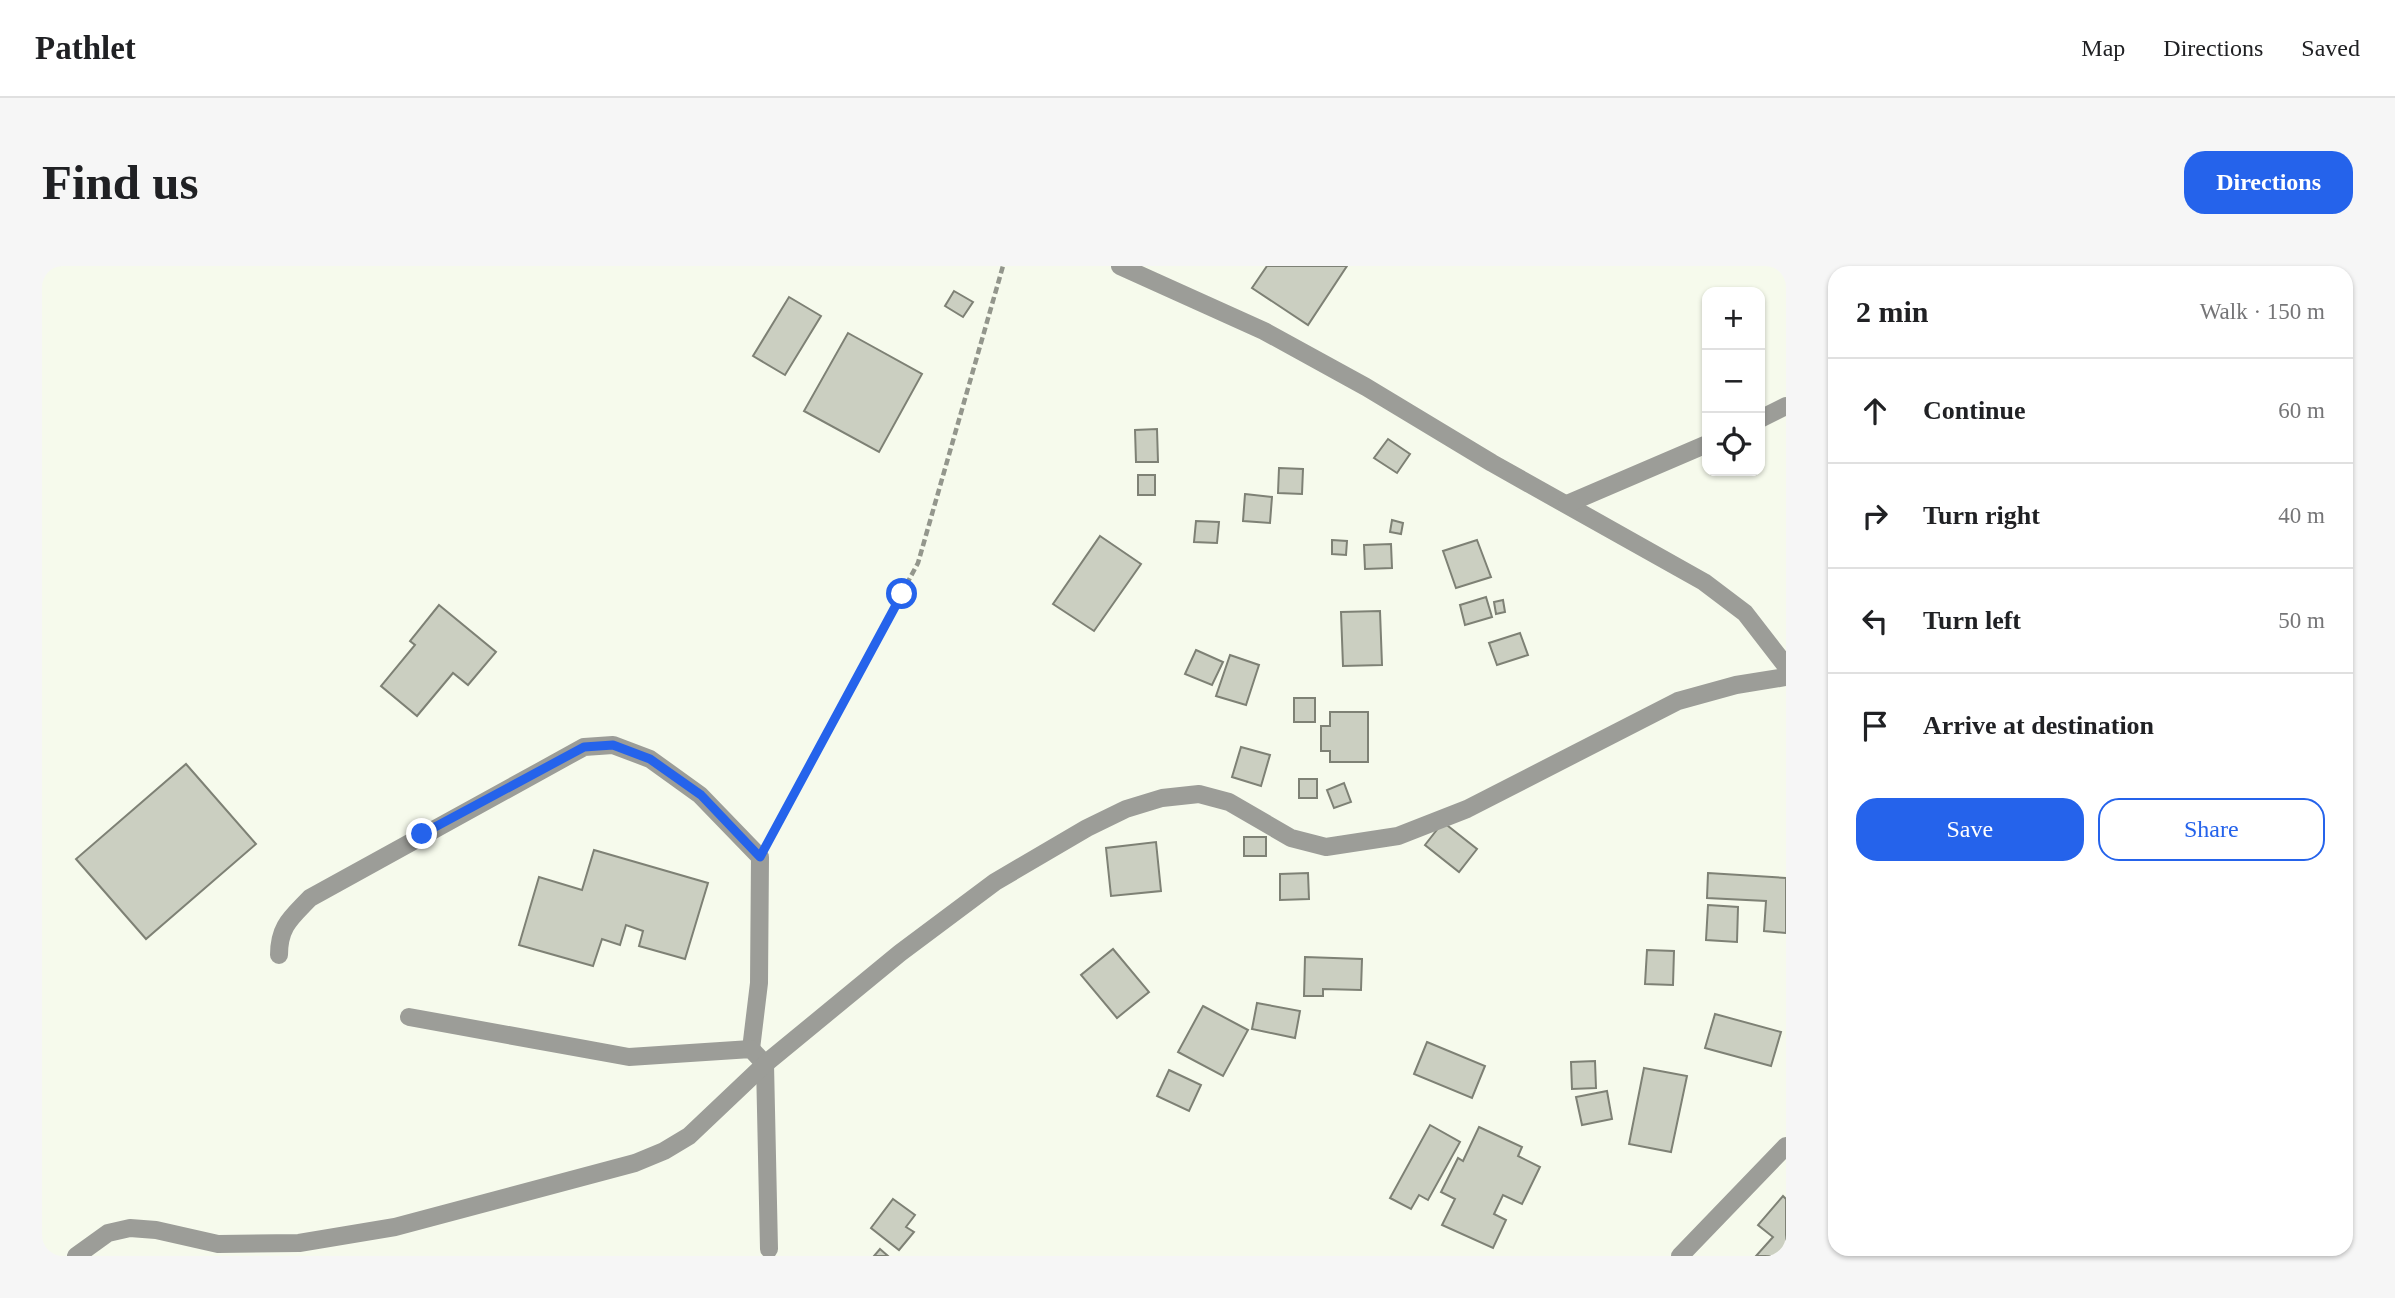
<!DOCTYPE html>
<meta charset="utf-8">
<style>
body{margin:0;font-family:"Times New Roman",serif;background:#f6f6f6;color:#202124}
.controls{position:absolute;right:21px;top:21px;display:grid;overflow:hidden;border-radius:14px;box-shadow:0 2px 5px #0004}
.controls button{width:63px;height:63px;display:grid;place-items:center;padding:0;border:0;border-bottom:2px solid #e0e0e0;background:#fff;color:#202124;font:35px sans-serif}
.stop{position:absolute;width:21px;height:21px;margin:-16px;border:5px solid #2563eb;border-radius:50%;background:#fff}
.stop.end{background:#2563eb;border-color:#fff;box-shadow:0 2px 7px #0008}
.list{margin:0;padding:0;list-style:none}
h2{display:flex;justify-content:space-between;align-items:center;height:91px;margin:0;padding:0 28px;font-size:30px}
h2 small{font-size:23px;font-weight:400;color:#757577}
.list li{display:grid;grid-template-columns:46px 1fr auto;gap:21px;align-items:center;box-sizing:border-box;height:105px;padding:0 28px;border-top:2px solid #e0e0e0}
.list b{display:block;font-size:26px;white-space:nowrap}
.list em{font-size:23px;font-style:normal;color:#757577}
.actions{display:flex;gap:14px;padding:21px 28px}
.actions a{flex:1;padding:16px 0;border:2px solid #2563eb;border-radius:21px;text-align:center;font-size:24px;color:#2563eb}
.actions .main{background:#2563eb;color:#fff}
.icon{flex:none;width:38px;height:38px;fill:none;stroke:currentColor;stroke-width:2;stroke-linecap:round;stroke-linejoin:round}
.map{position:relative;flex:none;width:1744px;height:990px;overflow:hidden;border-radius:21px}
header{display:flex;align-items:center;gap:42px;box-sizing:border-box;height:98px;padding:0 35px;background:#fff;border-bottom:2px solid #e0e0e0}
header strong{font-size:33px}
nav{display:flex;gap:38px;margin-inline-start:auto;font-size:24px}
.intro{display:flex;align-items:center;justify-content:space-between;box-sizing:border-box;height:168px;padding:0 42px}
h1{margin:0;font-size:49px}
.button{padding:18px 32px;border-radius:21px;background:#2563eb;color:#fff;font-size:24px;font-weight:700}
main{display:flex;gap:42px;padding:0 42px}
aside{flex:1;background:#fff;border-radius:21px;box-shadow:0 2px 5px #0004}
.map>svg:first-child{display:block}
.building{fill:#cbcfc1;stroke:#7e8175;stroke-width:2}
.lines{fill:none;stroke-linecap:round;stroke-linejoin:round}
.path{stroke:#93968c;stroke-width:4.5;stroke-dasharray:7 3.5;stroke-linecap:butt}
.street{stroke:#9c9d98;stroke-width:18}
.route{stroke:#2563eb;stroke-width:9}
</style>
<header>
<strong>Pathlet</strong>
<nav><a>Map</a><a>Directions</a><a>Saved</a></nav>
</header>
<div class="intro"><h1>Find us</h1><a class="button">Directions</a></div>
<main>
<div class="map">
<svg width="1744" height="990" viewBox="0 0 1744 990">
<rect width="100%" height="100%" fill="#f6faec"/>
<g class="building">
<polygon points="1225,0 1305,0 1266,59 1210,22"/>
<polygon points="912,25 931,36 921,51 903,40"/>
<polygon points="747,31 779,50 743,109 711,90"/>
<polygon points="806,67 880,108 837,186 762,145"/>
<polygon points="1115,163 1116,196 1094,196 1093,164"/>
<polygon points="1346,173 1368,188 1355,207 1332,192"/>
<polygon points="1237,202 1261,203 1260,228 1236,227"/>
<rect x="1096" y="209" width="17" height="20"/>
<polygon points="1203,228 1230,231 1228,257 1201,255"/>
<polygon points="1350,254 1361,257 1359,268 1348,266"/>
<polygon points="1154,255 1177,256 1175,277 1152,276"/>
<polygon points="1058,270 1099,298 1052,365 1011,338"/>
<polygon points="1290,274 1305,275 1304,289 1290,288"/>
<polygon points="1435,274 1449,311 1414,322 1401,285"/>
<polygon points="1349,278 1350,302 1323,303 1322,279"/>
<polygon points="1444,331 1450,351 1423,359 1418,339"/>
<polygon points="1461,334 1463,346 1454,348 1452,336"/>
<polygon points="397,339 454,386 426,419 411,407 375,450 339,420 373,379 368,375"/>
<polygon points="1338,345 1340,399 1301,400 1299,346"/>
<polygon points="1478,367 1486,389 1455,399 1447,377"/>
<polygon points="1154,384 1181,396 1170,419 1143,408"/>
<polygon points="1188,389 1217,399 1204,439 1174,430"/>
<rect x="1252" y="432" width="21" height="24"/>
<polygon points="1288,446 1326,446 1326,496 1288,496 1288,485 1279,485 1279,460 1288,460"/>
<polygon points="1199,481 1228,489 1219,520 1190,511"/>
<polygon points="144,498 214,578 104,673 34,593"/>
<rect x="1257" y="513" width="18" height="19"/>
<polygon points="1302,517 1309,536 1292,542 1285,524"/>
<polygon points="1401,556 1435,583 1417,606 1383,579"/>
<rect x="1202" y="571" width="22" height="19"/>
<polygon points="1114,576 1119,625 1069,630 1064,582"/>
<polygon points="552,584 666,617 643,693 597,680 601,665 584,659 578,679 560,673 551,700 477,679 497,611 540,624"/>
<polygon points="1266,607 1267,633 1238,634 1238,608"/>
<polygon points="1666,607 1744,612 1744,667 1722,665 1724,635 1665,632"/>
<polygon points="1666,639 1696,641 1695,676 1664,674"/>
<polygon points="1071,683 1107,726 1075,752 1039,709"/>
<polygon points="1605,684 1632,685 1631,719 1603,718"/>
<polygon points="1263,691 1320,693 1319,724 1281,723 1281,730 1262,730"/>
<polygon points="1215,737 1258,745 1253,772 1210,763"/>
<polygon points="1161,740 1206,764 1181,810 1136,786"/>
<polygon points="1673,748 1739,766 1729,800 1663,782"/>
<polygon points="1385,776 1443,800 1430,832 1372,808"/>
<polygon points="1553,795 1554,822 1530,823 1529,796"/>
<polygon points="1602,802 1645,810 1629,886 1587,878"/>
<polygon points="1127,804 1159,819 1147,845 1115,830"/>
<polygon points="1565,825 1570,853 1540,859 1534,831"/>
<polygon points="1388,859 1418,876 1386,934 1377,929 1369,943 1348,932"/>
<polygon points="1437,861 1480,881 1476,890 1498,901 1480,938 1461,929 1452,948 1464,954 1451,982 1400,959 1413,933 1399,926 1416,892 1421,895"/>
<polygon points="1741,930 1744,933 1744,990 1714,990 1731,971 1716,959"/>
<polygon points="851,933 873,949 864,961 872,966 857,984 829,962"/>
<polygon points="838,983 846,990 832,990"/>
</g>
<g class="lines">
<polyline class="path" points="730,568 876,297 961,0"/>
<g class="street">
<polyline points="1078,0 1222,65 1324,121 1450,197 1662,316 1703,347 1744,400"/>
<polyline points="1718,153 1744,140"/>
<polyline points="1525,238 1665,178"/>
<path d="M237,689c0,-29 12,-37 31,-57l274,-151 29,-2 37,14 50,36 60,62 -1,126 -8,66"/>
<polyline points="367,751 587,791 709,783 723,798 727,983"/>
<polyline points="34,990 66,967 88,962 114,964 176,978 257,977 353,961 593,897 622,885 647,870 723,798 858,687 953,616 1045,562 1084,543 1120,532 1157,528 1187,536 1249,572 1284,581 1356,570 1425,543 1636,435 1694,419 1744,411"/>
<polyline points="1638,990 1744,880"/>
</g>
</g>
<g class="lines">
<polyline class="route" points="380,568 542,481 571,479 608,493 659,529 718,591 860,328"/>
</g>
</svg>
<div class="controls">
<button>+</button>
<button>−</button>
<button><svg class="icon" aria-label="locate" viewBox="0 0 24 24"><circle cx="12" cy="12" r="6"/><path d="M12 2v4M12 18v4M2 12h4M18 12h4"/></svg></button>
</div>
<div class="stop" style="left:860px;top:328px"></div>
<div class="stop end" style="left:380px;top:568px"></div>
</div>
<aside>
<h2>2 min<small>Walk · 150 m</small></h2>
<ul class="list">
<li><svg class="icon" aria-label="ahead" viewBox="0 0 24 24"><path d="M12 20V5M6 11l6-6 6 6"/></svg><div><b>Continue</b></div><em>60 m</em></li>
<li><svg class="icon" aria-label="right" viewBox="0 0 24 24"><path d="M7 20v-9h11M14 6l5 5-5 5"/></svg><div><b>Turn right</b></div><em>40 m</em></li>
<li><svg class="icon" aria-label="left" viewBox="0 0 24 24"><path d="M17 20v-9H6M10 6l-5 5 5 5"/></svg><div><b>Turn left</b></div><em>50 m</em></li>
<li><svg class="icon" aria-label="arrive" viewBox="0 0 24 24"><path d="M6 21V4h12l-3 4 3 4H6"/></svg><div><b>Arrive at destination</b></div></li>
</ul>
<div class="actions"><a class="main">Save</a><a>Share</a></div>
</aside>
</main>
